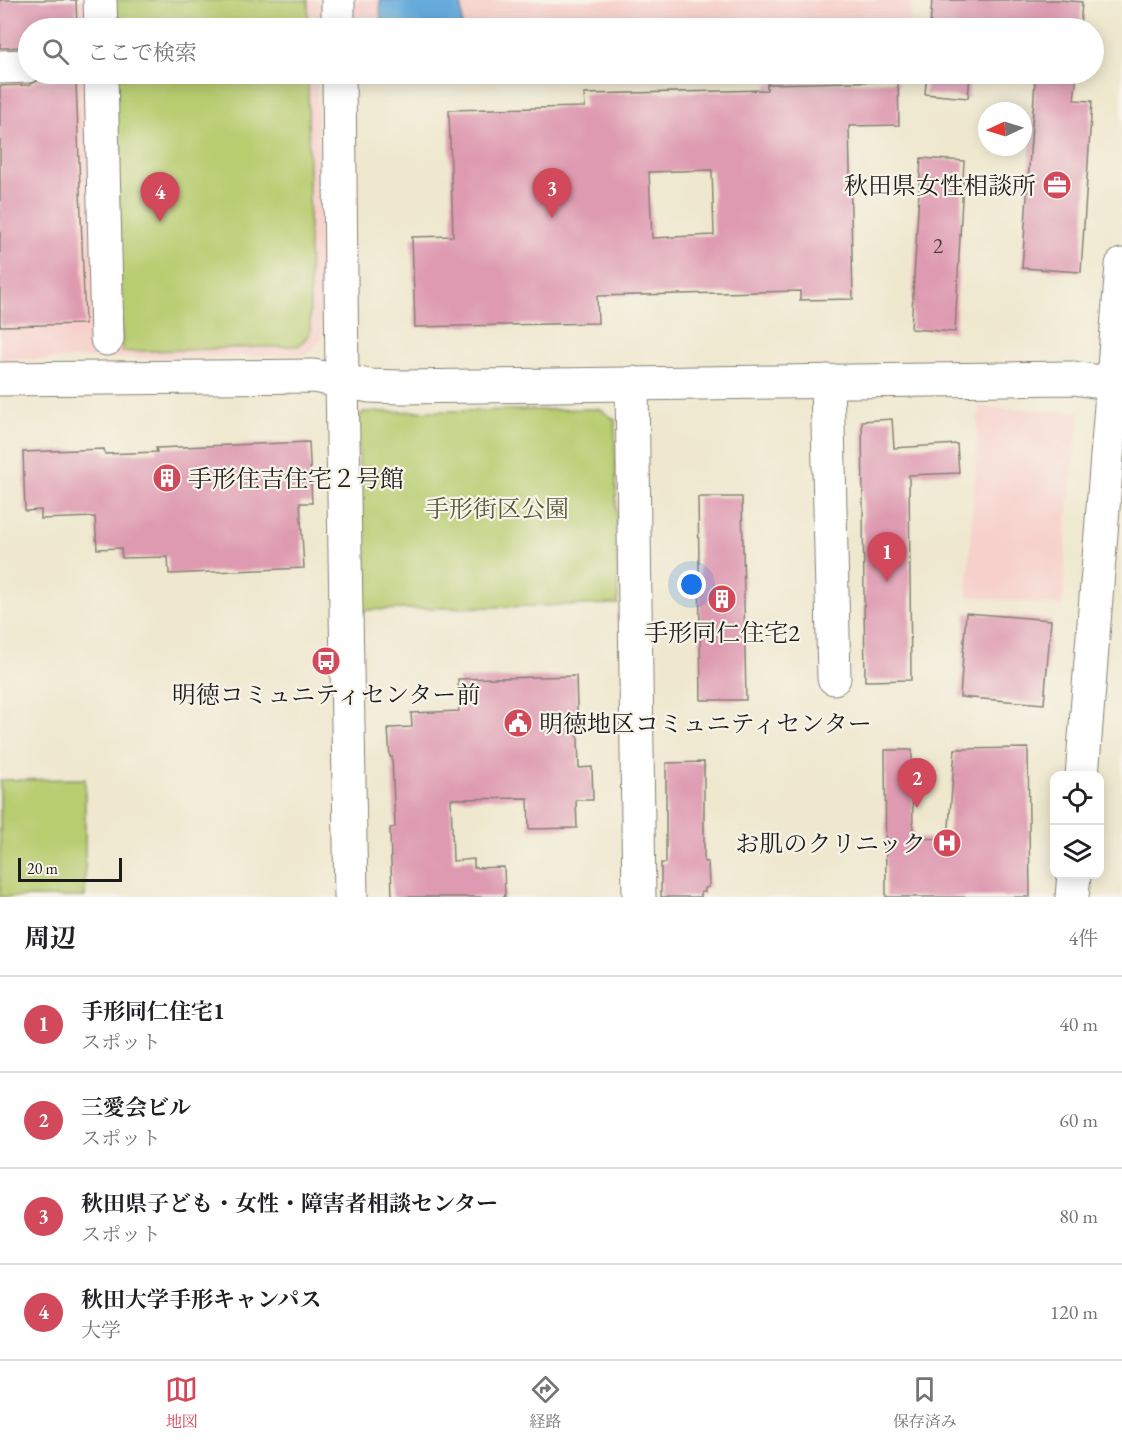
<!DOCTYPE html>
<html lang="ja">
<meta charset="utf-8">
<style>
body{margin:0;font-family:"EB Garamond","Noto Serif JP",serif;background:#f2f2f2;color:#202124}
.controls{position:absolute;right:18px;bottom:18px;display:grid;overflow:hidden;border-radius:12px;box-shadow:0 3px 15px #0003}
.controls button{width:54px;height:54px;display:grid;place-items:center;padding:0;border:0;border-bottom:2px solid #e0e0e0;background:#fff;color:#202124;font:30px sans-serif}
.compass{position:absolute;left:978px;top:102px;width:54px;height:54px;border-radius:50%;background:#fff;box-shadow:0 3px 15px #0003;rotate:266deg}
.scale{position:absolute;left:18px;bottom:15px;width:104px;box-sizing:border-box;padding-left:6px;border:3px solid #1c1c1c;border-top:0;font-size:16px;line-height:21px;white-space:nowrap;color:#1c1c1c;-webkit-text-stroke:4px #f7f3e8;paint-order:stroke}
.you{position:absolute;left:692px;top:585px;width:21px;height:21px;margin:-15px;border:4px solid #fff;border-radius:50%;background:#1a73e8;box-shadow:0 0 0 9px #1a73e833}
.badge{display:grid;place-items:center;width:39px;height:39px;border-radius:50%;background:#d1495b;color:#fff;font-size:20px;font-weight:700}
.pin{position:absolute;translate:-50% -50px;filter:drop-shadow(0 2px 3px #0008)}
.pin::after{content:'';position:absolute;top:32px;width:21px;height:18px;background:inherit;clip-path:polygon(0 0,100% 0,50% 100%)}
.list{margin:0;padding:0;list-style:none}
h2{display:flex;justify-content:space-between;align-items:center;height:78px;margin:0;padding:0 24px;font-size:26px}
h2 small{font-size:20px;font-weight:400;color:#757577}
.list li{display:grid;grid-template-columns:39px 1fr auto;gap:18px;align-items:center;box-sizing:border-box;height:96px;padding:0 24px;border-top:2px solid #e0e0e0}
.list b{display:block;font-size:22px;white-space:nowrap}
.list p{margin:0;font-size:20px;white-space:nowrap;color:#757577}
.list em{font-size:20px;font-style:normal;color:#757577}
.icon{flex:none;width:33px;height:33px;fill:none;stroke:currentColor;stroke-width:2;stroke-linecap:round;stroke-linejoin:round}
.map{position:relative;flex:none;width:1122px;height:897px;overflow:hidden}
.search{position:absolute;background:#fff;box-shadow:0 3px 15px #0003;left:18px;right:18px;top:18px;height:66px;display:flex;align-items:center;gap:15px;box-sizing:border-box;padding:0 21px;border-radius:33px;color:#757577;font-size:22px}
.sheet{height:462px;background:#fff}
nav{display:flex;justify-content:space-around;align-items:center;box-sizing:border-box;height:84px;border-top:2px solid #e0e0e0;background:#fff;font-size:16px;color:#757577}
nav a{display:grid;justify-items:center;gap:3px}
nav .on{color:#d1495b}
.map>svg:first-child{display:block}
.built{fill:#f7d0cb}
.green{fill:#b8cc70;stroke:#6a7446;stroke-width:1.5}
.water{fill:#65acdc;stroke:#40647c;stroke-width:1.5}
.building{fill:#de9ab1;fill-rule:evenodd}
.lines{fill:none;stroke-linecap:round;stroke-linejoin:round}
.minor-casing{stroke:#868276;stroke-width:35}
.minor{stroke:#fff;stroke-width:33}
.labels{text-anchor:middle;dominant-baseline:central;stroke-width:4.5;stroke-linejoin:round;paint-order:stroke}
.number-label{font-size:21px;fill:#4c3c41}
.poi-label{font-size:24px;fill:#1c1c1c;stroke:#f7f3e8;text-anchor:end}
.park-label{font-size:24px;fill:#535a39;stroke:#f7f3e8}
</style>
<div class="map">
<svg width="1122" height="897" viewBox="0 0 1122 897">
<rect width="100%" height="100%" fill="#f7f3e8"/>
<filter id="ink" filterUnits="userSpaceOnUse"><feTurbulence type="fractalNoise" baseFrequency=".0167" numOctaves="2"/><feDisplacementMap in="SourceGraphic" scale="12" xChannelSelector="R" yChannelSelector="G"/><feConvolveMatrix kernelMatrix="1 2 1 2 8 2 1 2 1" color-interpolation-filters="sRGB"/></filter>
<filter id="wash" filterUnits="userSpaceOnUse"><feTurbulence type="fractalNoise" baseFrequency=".008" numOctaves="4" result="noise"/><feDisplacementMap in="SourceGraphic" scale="24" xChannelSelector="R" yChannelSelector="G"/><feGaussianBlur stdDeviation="1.35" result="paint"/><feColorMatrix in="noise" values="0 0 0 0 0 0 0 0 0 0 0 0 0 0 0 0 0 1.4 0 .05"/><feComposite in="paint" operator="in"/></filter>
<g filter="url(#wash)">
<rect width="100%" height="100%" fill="#efe8cf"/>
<g class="built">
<polygon points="0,0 911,0 910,28 28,28 28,74 317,74 322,340 305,355 0,360"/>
<polygon points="979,407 1080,412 1067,517 1063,606 967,596"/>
</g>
<g class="green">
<polygon points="112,0 308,0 308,28 113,28"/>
<polygon points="114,74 308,74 310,334 298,346 122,352"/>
<polygon points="600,409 615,420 618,604 362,610 358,420 363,412"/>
<polygon points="85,779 85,897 0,897 0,780"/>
</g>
<polygon class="water" points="380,0 461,0 462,28 381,28"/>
<g id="blocks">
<g class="building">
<polygon points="0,0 76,0 77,28 28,28 28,47 0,48"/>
<polygon points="932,0 1059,0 1082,2 1080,28 930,28"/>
<polygon points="927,74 1077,74 1074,100 1092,101 1081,272 1022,268 1035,81 970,76 968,98 925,94"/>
<polygon points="39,80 76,80 85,324 0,326 0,86 29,85"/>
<path d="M898,81l1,44 -50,1 4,173 -53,1v-9l-203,5 1,27 -183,4 -3,-90 41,-1 -4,-126 136,-3 -1,-13 183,-4v-6zM712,170l2,65 -62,3 -3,-66z"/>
<polygon points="921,158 964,161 955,332 911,329"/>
<polygon points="892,419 894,448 957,444 959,473 909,475 911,680 865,681 862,421"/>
<polygon points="309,442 312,503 300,503 304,568 169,574 168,557 122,558 121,548 97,549 95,517 41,519 41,510 25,511 23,452 104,449 105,454 157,452 156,448"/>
<polygon points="698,497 742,497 746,700 701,700"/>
<polygon points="966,613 1051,620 1044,704 960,697"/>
<polygon points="576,676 579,768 592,767 593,800 576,800 577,828 529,829 528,798 451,799 453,861 474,859 474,868 504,867 505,897 392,897 390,828 395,827 392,757 390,757 388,728 412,727 411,713 459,711 458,679"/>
<polygon points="1028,748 1030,897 886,897 885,750 912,750 913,838 948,839 955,749"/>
<polygon points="704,762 704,862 708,862 709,887 705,888 705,892 701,892 701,897 661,897 661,863 666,863 666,763"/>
</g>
</g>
</g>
<g filter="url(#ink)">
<use href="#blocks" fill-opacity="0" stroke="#868276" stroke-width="1.5"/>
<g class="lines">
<g class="minor-casing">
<g id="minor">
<polyline points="100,0 101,28"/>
<polyline points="338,0 338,28"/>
<polyline points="0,67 28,66"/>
<polyline points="101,74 107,339"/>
<polyline points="339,74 342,381 351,897"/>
<polyline points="0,379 313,376 370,386 401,387 1073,378 1122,385"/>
<polyline points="827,381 834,678"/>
<polyline points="632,383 639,897"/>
<polyline points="1082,776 1122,265"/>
<polyline points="1072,897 1074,874"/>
</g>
</g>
<use href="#minor" class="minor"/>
</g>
</g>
<defs>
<g id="office-disc" transform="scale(1.5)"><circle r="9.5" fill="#d1495b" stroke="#f7f3e8"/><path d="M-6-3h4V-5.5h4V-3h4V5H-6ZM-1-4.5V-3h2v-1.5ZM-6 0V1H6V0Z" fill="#fff"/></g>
<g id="building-disc" transform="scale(1.5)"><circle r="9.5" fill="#d1495b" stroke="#f7f3e8"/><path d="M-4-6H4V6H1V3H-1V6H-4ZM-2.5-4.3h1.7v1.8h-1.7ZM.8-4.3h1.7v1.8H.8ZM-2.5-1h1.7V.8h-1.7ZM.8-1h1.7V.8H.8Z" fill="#fff"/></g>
<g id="bus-disc" transform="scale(1.5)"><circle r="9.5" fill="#d1495b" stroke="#f7f3e8"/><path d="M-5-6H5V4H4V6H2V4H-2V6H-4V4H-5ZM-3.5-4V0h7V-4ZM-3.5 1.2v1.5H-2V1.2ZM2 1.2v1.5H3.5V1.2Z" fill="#fff"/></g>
<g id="civic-disc" transform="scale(1.5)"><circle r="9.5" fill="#d1495b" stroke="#f7f3e8"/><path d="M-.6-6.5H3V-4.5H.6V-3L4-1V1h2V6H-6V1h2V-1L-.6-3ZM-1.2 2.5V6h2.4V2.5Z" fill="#fff"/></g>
<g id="hospital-disc" transform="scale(1.5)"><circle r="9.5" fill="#d1495b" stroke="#f7f3e8"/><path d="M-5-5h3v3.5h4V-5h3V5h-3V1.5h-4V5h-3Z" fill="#fff"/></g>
</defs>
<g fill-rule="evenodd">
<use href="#office-disc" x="1057" y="185"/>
<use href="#building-disc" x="167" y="478"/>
<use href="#building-disc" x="722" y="599"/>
<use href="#bus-disc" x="326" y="661"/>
<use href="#civic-disc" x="518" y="723"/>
<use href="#hospital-disc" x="947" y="843"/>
</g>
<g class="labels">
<g class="number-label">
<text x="938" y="245">2</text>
</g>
<g class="poi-label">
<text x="1036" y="185">秋田県女性相談所</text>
<text x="188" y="478" text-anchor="start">手形住吉住宅２号館</text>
<text x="722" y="632" text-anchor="middle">手形同仁住宅2</text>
<text x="326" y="694" text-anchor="middle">明徳コミュニティセンター前</text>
<text x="539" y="723" text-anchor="start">明徳地区コミュニティセンター</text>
<text x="926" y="843">お肌のクリニック</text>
</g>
<g class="park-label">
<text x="497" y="508">手形街区公園</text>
</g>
</g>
</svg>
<div class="controls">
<button><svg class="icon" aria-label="locate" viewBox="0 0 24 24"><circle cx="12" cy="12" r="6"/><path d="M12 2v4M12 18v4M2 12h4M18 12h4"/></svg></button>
<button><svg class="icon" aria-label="layers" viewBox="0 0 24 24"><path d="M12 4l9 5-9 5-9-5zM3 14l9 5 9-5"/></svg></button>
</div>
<svg class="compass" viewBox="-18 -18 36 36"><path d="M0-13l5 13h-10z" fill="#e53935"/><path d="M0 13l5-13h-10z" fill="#757577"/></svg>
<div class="scale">20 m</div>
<div class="you"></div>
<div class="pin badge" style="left:887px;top:582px">1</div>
<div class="pin badge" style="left:917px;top:808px">2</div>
<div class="pin badge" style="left:552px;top:218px">3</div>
<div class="pin badge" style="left:160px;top:222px">4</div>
<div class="search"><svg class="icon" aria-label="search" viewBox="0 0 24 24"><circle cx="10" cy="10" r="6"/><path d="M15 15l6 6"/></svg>ここで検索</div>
</div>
<section class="sheet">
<h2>周辺<small>4件</small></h2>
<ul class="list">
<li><span class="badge">1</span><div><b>手形同仁住宅1</b><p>スポット</p></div><em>40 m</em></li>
<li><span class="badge">2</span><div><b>三愛会ビル</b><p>スポット</p></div><em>60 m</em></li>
<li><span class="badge">3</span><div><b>秋田県子ども・女性・障害者相談センター</b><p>スポット</p></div><em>80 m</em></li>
<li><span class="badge">4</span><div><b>秋田大学手形キャンパス</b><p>大学</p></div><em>120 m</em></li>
</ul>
</section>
<nav>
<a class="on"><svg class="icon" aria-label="map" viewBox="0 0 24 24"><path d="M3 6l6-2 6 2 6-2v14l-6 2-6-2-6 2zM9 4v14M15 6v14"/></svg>地図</a>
<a><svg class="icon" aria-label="directions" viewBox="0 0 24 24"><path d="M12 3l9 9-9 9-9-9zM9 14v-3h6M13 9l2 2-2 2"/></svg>経路</a>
<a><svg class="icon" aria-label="saved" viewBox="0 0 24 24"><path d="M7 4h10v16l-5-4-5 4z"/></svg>保存済み</a>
</nav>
